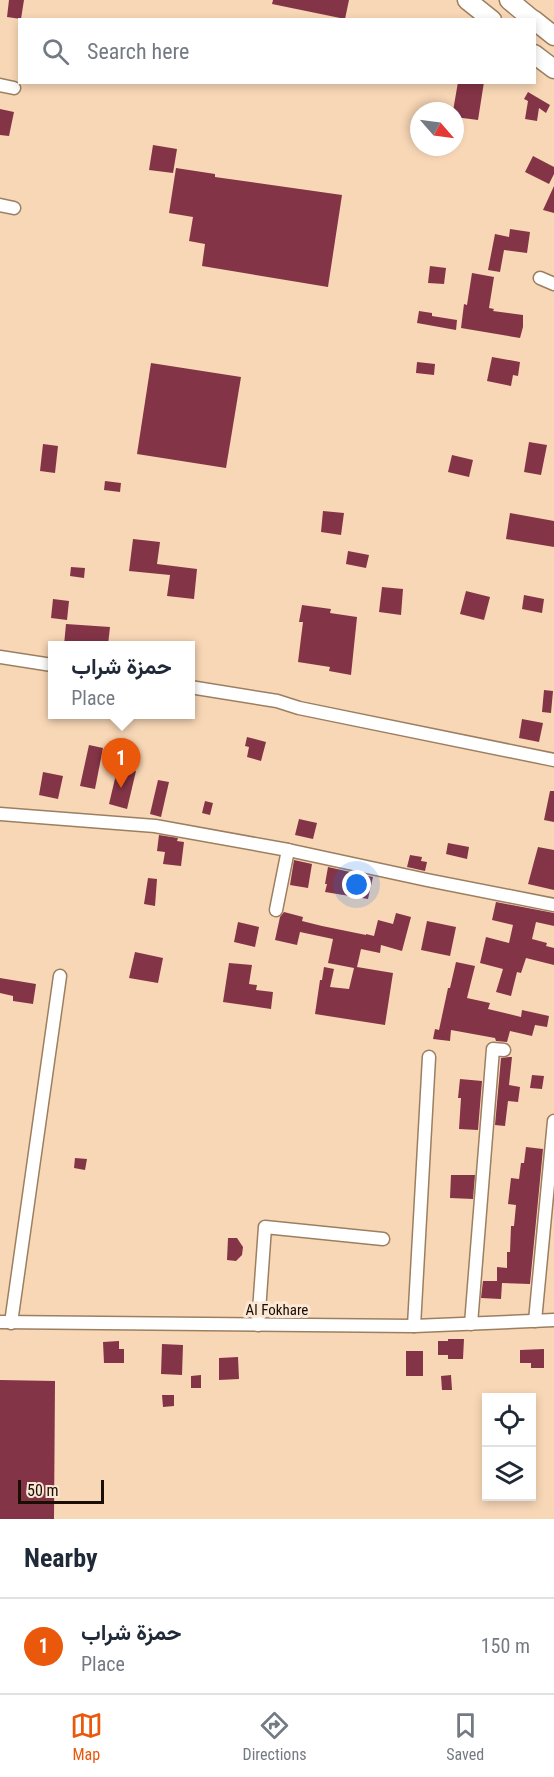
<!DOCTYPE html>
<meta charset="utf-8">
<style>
body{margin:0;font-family:"Roboto Condensed",Vazirmatn,sans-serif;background:#f2f2f3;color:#1f2937}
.controls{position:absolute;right:18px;bottom:18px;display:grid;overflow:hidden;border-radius:0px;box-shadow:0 3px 9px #0003}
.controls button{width:54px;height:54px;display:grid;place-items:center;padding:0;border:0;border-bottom:2px solid #e0e1e3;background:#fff;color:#1f2937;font:30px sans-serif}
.compass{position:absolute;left:410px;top:102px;width:54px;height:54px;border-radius:50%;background:#fff;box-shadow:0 3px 9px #0003;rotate:118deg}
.scale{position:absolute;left:18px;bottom:15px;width:86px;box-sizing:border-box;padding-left:6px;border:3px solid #190e03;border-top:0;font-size:16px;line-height:21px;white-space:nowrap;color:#190e03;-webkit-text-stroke:4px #fbe7d3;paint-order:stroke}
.you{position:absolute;left:357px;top:885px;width:21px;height:21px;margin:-15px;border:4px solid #fff;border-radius:50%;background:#1a73e8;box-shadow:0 0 0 9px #1a73e833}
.badge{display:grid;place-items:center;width:39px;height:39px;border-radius:50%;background:#ea580c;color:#fff;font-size:20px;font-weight:700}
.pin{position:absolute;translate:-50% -50px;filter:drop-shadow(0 2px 3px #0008)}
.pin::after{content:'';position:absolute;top:32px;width:21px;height:18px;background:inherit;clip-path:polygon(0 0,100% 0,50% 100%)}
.popup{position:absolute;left:48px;top:641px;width:147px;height:78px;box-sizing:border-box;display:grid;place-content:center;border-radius:0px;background:#fff;filter:drop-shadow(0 2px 4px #0005);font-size:20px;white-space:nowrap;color:#747a83}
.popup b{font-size:22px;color:#1f2937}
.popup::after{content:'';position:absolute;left:50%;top:100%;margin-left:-12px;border:12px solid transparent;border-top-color:#fff}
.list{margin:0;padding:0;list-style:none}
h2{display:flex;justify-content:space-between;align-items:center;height:78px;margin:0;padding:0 24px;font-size:26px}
h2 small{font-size:20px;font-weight:400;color:#747a83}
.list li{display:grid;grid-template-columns:39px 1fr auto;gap:18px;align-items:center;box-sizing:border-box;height:96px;padding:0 24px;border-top:2px solid #e0e1e3}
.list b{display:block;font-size:22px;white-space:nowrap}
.list p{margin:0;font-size:20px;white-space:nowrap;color:#747a83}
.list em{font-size:20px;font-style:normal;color:#747a83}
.icon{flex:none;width:33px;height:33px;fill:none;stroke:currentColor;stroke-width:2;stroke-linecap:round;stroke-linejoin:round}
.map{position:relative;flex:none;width:554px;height:1519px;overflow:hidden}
.search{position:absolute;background:#fff;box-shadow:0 3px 9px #0003;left:18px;right:18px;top:18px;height:66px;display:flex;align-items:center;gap:15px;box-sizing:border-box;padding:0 21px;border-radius:0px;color:#747a83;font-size:22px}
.sheet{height:174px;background:#fff}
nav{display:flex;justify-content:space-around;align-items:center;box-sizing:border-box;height:84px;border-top:2px solid #e0e1e3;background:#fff;font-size:16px;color:#747a83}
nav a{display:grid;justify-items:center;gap:3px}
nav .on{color:#ea580c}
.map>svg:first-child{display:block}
.building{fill:#843447}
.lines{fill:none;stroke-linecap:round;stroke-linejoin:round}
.minor-casing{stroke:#9c7f60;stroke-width:15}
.highway-casing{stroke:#9c7f60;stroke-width:21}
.minor{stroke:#fff;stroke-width:12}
.highway{stroke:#fff;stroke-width:18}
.labels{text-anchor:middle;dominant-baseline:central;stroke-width:6;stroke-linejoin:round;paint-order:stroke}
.street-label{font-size:15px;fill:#190e03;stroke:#fbe7d3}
</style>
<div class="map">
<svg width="554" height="1519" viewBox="0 0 554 1519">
<rect width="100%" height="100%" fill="#f8d7b6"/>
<g class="building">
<polygon points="9,0 24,0 21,19 7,17"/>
<polygon points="273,0 349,0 345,19 272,4"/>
<polygon points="458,82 484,82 478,120 455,117 455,111 453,111"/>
<polygon points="528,92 550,105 546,113 539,108 537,121 525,119 528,101 524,99"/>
<polygon points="0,109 14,112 9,136 0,135"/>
<polygon points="153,145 177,149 173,173 149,170"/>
<polygon points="533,156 554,167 554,174 549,184 525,172"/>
<polygon points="176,168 215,174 215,177 342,195 328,287 202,266 205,244 189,241 193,217 169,213"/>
<polygon points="554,186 554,213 543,210"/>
<polygon points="510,229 530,232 527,253 504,250 500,272 488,270 495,234 509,237"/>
<polygon points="430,266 446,268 444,284 428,283"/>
<polygon points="472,273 494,277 489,308 494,309 493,311 523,315 523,327 520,338 461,328 464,304 467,305"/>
<polygon points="419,311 432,313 432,316 457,320 456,330 417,323"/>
<polygon points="492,357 520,362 518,376 513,375 511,386 487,381"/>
<polygon points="417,362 435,364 434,375 416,373"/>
<polygon points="151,363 241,377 226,468 137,454"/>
<polygon points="529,442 547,445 541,475 524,472"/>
<polygon points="43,444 58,446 55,473 40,471"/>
<polygon points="452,455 473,460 469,477 448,472"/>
<polygon points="105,481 121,483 120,492 104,490"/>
<polygon points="323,511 344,513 341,535 321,532"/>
<polygon points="510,513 554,521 554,547 506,539"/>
<polygon points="133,539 160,542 157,564 197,569 194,599 167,596 170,575 129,571"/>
<polygon points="348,551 369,555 366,568 346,564"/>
<polygon points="71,567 85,568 84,578 70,576"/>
<polygon points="382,587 403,589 401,615 379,612"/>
<polygon points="466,591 490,597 484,620 460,614"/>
<polygon points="524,595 544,599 542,613 522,609"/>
<polygon points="53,599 69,601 67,620 51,618"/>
<polygon points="302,605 331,609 330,613 357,617 351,675 329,671 330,667 298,662 303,622 299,622"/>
<polygon points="66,624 110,627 108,645 64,645"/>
<polygon points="544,690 553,691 551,713 542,712"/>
<polygon points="522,719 543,723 539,742 519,738"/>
<polygon points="247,737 266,742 261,761 247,757 249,747 245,746"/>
<polygon points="89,745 103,748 95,789 80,786"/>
<polygon points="118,766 136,771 127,809 109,804"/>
<polygon points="43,772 63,776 58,799 39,795"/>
<polygon points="158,780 169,782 161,817 150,814"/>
<polygon points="550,791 554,791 554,822 544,820"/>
<polygon points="205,801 213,803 210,815 202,813"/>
<polygon points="299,819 317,823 313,839 295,835"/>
<polygon points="159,835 178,838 177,841 184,842 181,866 163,864 165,852 157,851"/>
<polygon points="448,843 469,847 467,859 446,854"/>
<polygon points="538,847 554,850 554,890 528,884"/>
<polygon points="410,855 422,857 421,861 427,862 425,871 407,867"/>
<polygon points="294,860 312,864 308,888 290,885"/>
<polygon points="328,867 373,877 368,899 325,892 327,884 325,884"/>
<polygon points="148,878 157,879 155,906 144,904"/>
<polygon points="496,902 554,913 554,926 536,922 532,939 547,943 546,946 554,948 554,965 526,958 521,973 517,972 511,996 496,992 503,969 480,963 486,937 509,943 513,925 492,920"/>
<polygon points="284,912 303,917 302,921 322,926 366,935 366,934 374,936 378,920 393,924 396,913 411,917 402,951 381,945 380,953 361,949 357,967 393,973 385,1025 315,1014 320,980 322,980 324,967 334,969 330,987 349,989 354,968 328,963 333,939 300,932 297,945 275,940 280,917"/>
<polygon points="427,921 456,927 450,956 421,950"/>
<polygon points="238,922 259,927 255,947 234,942"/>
<polygon points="135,952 163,958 158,983 129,978"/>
<polygon points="456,962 475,966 467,998 490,1003 488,1009 521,1017 522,1010 549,1016 547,1027 535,1025 532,1036 510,1031 507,1042 496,1041 495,1038 451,1030 450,1041 433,1039 435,1029 439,1030 448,988 450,988"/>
<polygon points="229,963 252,965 249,984 257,985 256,990 273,992 271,1009 223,1002"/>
<polygon points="0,978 36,984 33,1004 13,1001 13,996 0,993"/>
<polygon points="509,1057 512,1057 509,1085 520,1087 518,1102 508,1101 505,1126 495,1125 501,1058"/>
<polygon points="532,1075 544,1076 542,1089 530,1088"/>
<polygon points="460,1079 482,1081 478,1130 459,1129 461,1098 458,1098"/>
<polygon points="526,1147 543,1149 530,1284 502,1283 501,1299 481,1298 483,1281 497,1281 497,1267 507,1268 507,1252 510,1252 511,1226 514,1226 516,1205 508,1204 511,1178 519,1179 521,1163 524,1163"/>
<polygon points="75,1158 87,1159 85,1170 74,1168"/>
<polygon points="451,1175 475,1175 473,1199 450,1198"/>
<polygon points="228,1238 237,1238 243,1247 242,1255 236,1261 227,1260"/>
<polygon points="448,1339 464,1339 463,1359 448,1359 448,1355 438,1355 438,1341 448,1341"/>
<polygon points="119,1341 119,1349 124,1349 124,1363 104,1363 103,1342"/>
<polygon points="162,1344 183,1345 182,1375 161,1374"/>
<polygon points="544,1349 544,1368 531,1368 531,1363 520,1363 520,1350"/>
<rect x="406" y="1351" width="17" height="25"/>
<polygon points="238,1357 239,1379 219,1380 219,1358"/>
<polygon points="201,1375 201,1388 191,1388 191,1376"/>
<polygon points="451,1375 452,1390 442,1390 441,1376"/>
<polygon points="0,1380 55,1381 54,1519 0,1519"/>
<polygon points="162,1395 174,1395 174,1406 163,1407"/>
</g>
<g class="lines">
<g class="minor-casing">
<g id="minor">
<polyline points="0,85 14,88"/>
<polyline points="0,205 14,208"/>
<polyline points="540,278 554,284"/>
<polyline points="0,657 52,665"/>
<polyline points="190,687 277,701 299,708 554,760"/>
<polyline points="0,814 155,826 288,850 427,880 554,905"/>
<polyline points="276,910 288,850"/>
<polyline points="535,1321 554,1121"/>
<polyline points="0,1322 414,1326 554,1320"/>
<polyline points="11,1323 60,976"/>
<polyline points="471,1324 493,1049 504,1050"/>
<polyline points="258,1325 265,1227 383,1239"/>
<polyline points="414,1326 429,1057"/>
</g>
</g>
<g class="highway-casing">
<g id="highway">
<polyline points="467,0 492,20"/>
<polyline points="509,0 533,20"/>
<polyline points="534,20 554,36"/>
<polyline points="534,54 554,69"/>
</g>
</g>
<use href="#minor" class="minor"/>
<use href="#highway" class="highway"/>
</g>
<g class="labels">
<g class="street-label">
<text x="277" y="1310">Al Fokhare</text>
</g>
</g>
</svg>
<div class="controls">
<button><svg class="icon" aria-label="locate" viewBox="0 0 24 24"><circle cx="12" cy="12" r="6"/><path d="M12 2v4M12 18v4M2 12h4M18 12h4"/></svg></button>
<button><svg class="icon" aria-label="layers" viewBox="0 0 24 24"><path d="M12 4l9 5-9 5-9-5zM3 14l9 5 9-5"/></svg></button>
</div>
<svg class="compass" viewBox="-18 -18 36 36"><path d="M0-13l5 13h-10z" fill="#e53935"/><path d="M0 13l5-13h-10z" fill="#747a83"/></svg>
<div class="scale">50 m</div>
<div class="you"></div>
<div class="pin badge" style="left:121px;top:788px">1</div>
<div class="popup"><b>حمزة شراب</b>Place</div>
<div class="search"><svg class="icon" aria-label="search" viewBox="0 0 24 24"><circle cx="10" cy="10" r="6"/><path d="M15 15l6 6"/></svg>Search here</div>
</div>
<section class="sheet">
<h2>Nearby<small></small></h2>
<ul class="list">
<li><span class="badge">1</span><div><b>حمزة شراب</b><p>Place</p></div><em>150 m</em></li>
</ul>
</section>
<nav>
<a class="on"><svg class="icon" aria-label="map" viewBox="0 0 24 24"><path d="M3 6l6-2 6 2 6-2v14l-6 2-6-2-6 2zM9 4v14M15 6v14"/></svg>Map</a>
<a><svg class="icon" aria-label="directions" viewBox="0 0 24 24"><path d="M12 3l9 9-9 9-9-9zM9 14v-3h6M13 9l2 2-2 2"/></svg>Directions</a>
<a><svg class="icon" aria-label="saved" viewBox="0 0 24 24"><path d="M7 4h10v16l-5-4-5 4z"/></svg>Saved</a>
</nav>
